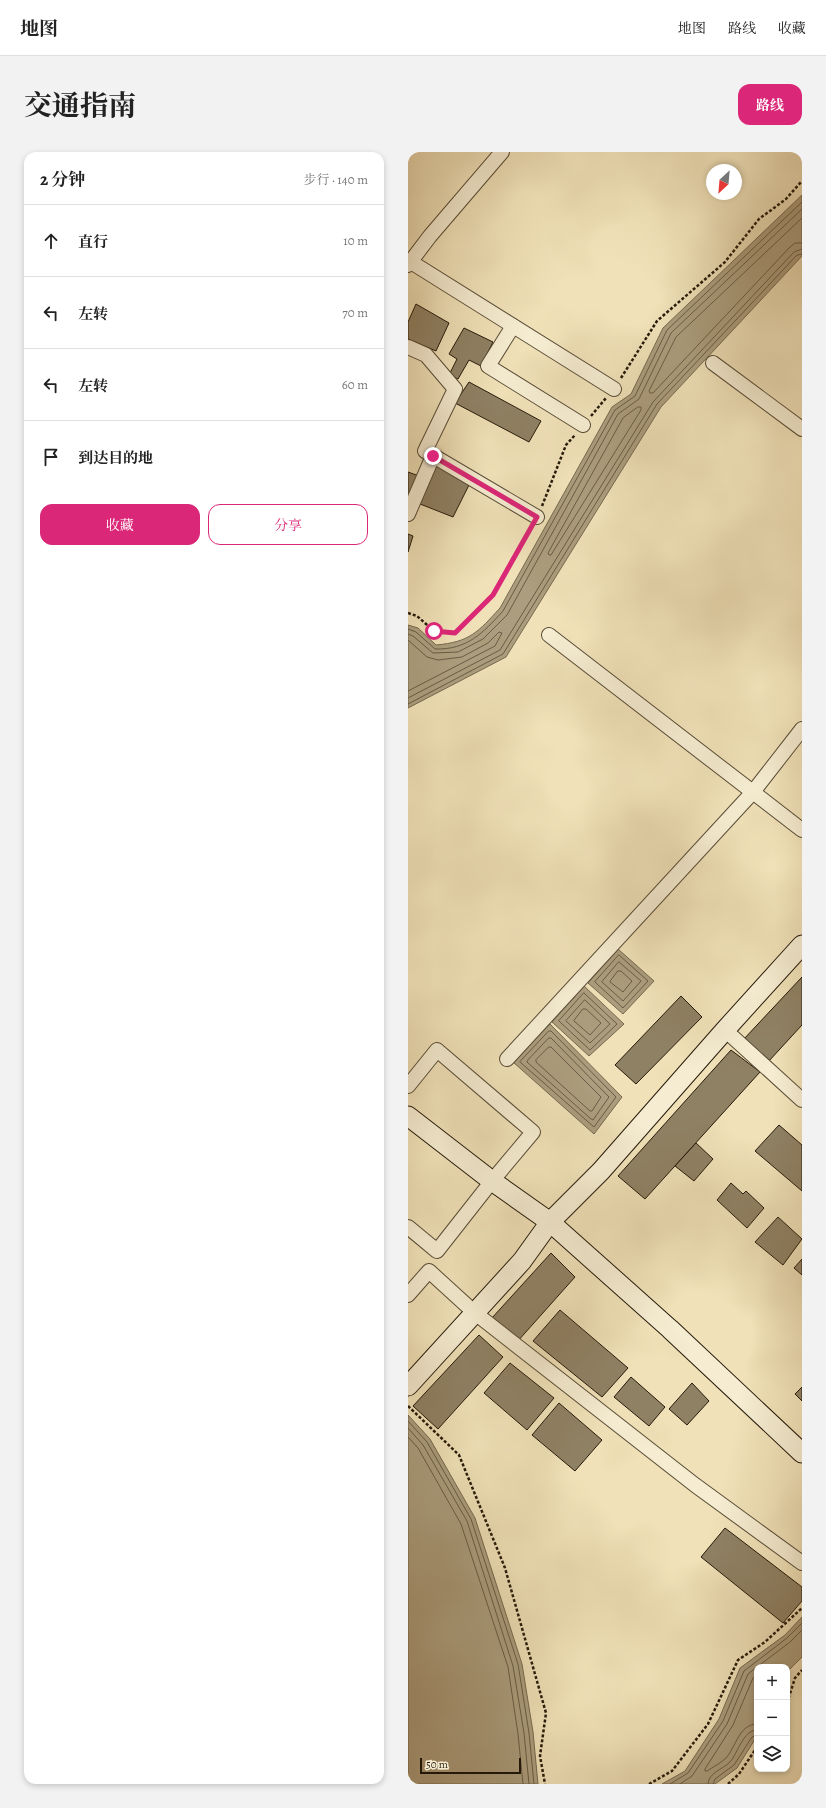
<!DOCTYPE html>
<html lang="zh">
<meta charset="utf-8">
<style>
body{margin:0;font-family:Alegreya,"Noto Serif SC",serif;background:#f2f2f2;color:#222}
.controls{position:absolute;right:12px;bottom:12px;display:grid;overflow:hidden;border-radius:8px;box-shadow:0 2px 6px #0003}
.controls button{width:36px;height:36px;display:grid;place-items:center;padding:0;border:0;border-bottom:1px solid #e0e0e0;background:#fff;color:#222;font:20px sans-serif}
.compass{position:absolute;left:298px;top:12px;width:36px;height:36px;border-radius:50%;background:#fff;box-shadow:0 2px 6px #0003;rotate:206deg}
.scale{position:absolute;left:12px;bottom:10px;width:101px;box-sizing:border-box;padding-left:4px;border:2px solid #251a0a;border-top:0;font-size:11px;line-height:14px;white-space:nowrap;color:#251a0a;-webkit-text-stroke:3px #f5ecd1;paint-order:stroke}
.stop{position:absolute;width:12px;height:12px;margin:-9px;border:3px solid #db2777;border-radius:50%;background:#fff}
.stop.end{background:#db2777;border-color:#fff;box-shadow:0 1px 4px #0008}
.list{margin:0;padding:0;list-style:none}
h2{display:flex;justify-content:space-between;align-items:center;height:52px;margin:0;padding:0 16px;font-size:17px}
h2 small{font-size:13px;font-weight:400;color:#767676}
.list li{display:grid;grid-template-columns:26px 1fr auto;gap:12px;align-items:center;box-sizing:border-box;height:72px;padding:0 16px;border-top:1px solid #e0e0e0}
.list b{display:block;font-size:15px;white-space:nowrap}
.list em{font-size:13px;font-style:normal;color:#767676}
.actions{display:flex;gap:8px;padding:12px 16px}
.actions a{flex:1;padding:9px 0;border:1px solid #db2777;border-radius:12px;text-align:center;font-size:14px;color:#db2777}
.actions .main{background:#db2777;color:#fff}
.icon{flex:none;width:22px;height:22px;fill:none;stroke:currentColor;stroke-width:2;stroke-linecap:round;stroke-linejoin:round}
.map{position:relative;flex:none;width:394px;height:1632px;overflow:hidden;border-radius:12px}
header{display:flex;align-items:center;gap:24px;box-sizing:border-box;height:56px;padding:0 20px;background:#fff;border-bottom:1px solid #e0e0e0}
header strong{font-size:19px}
nav{display:flex;gap:22px;margin-inline-start:auto;font-size:14px}
.intro{display:flex;align-items:center;justify-content:space-between;box-sizing:border-box;height:96px;padding:0 24px}
h1{margin:0;font-size:28px}
.button{padding:10px 18px;border-radius:12px;background:#db2777;color:#fff;font-size:14px;font-weight:700}
main{display:flex;gap:24px;padding:0 24px}
aside{flex:1;background:#fff;border-radius:12px;box-shadow:0 2px 6px #0003}
.map>svg:first-child{display:block}
.water{fill:#ab9d7d;stroke:#75694f}
.lines{fill:none;stroke-linecap:round;stroke-linejoin:round}
.shore{stroke:#685c44;stroke-width:1}
.building{fill:#8f8164;stroke:#251a0a}
.street-casing{stroke:#584c36;stroke-width:16}
.secondary-casing{stroke:#251a0a;stroke-width:21}
.path{stroke:#251a0a;stroke-width:2.5;stroke-dasharray:3 2;stroke-linecap:butt}
.street{stroke:#f5ecd1;stroke-width:14}
.secondary{stroke:#f5ecd1;stroke-width:19}
.route{stroke:#db2777;stroke-width:5}
</style>
<header>
<strong>地图</strong>
<nav><a>地图</a><a>路线</a><a>收藏</a></nav>
</header>
<div class="intro"><h1>交通指南</h1><a class="button">路线</a></div>
<main>
<aside>
<h2>2 分钟<small>步行 · 140 m</small></h2>
<ul class="list">
<li><svg class="icon" aria-label="ahead" viewBox="0 0 24 24"><path d="M12 20V5M6 11l6-6 6 6"/></svg><div><b>直行</b></div><em>10 m</em></li>
<li><svg class="icon" aria-label="left" viewBox="0 0 24 24"><path d="M17 20v-9H6M10 6l-5 5 5 5"/></svg><div><b>左转</b></div><em>70 m</em></li>
<li><svg class="icon" aria-label="left" viewBox="0 0 24 24"><path d="M17 20v-9H6M10 6l-5 5 5 5"/></svg><div><b>左转</b></div><em>60 m</em></li>
<li><svg class="icon" aria-label="arrive" viewBox="0 0 24 24"><path d="M6 21V4h12l-3 4 3 4H6"/></svg><div><b>到达目的地</b></div></li>
</ul>
<div class="actions"><a class="main">收藏</a><a>分享</a></div>
</aside>
<div class="map">
<svg width="394" height="1632" viewBox="0 0 394 1632">
<rect width="100%" height="100%" fill="#f0e1b8"/>
<filter id="stains"><feTurbulence type="fractalNoise" baseFrequency=".005" numOctaves="4"/><feColorMatrix values="0 0 0 0 .2 0 0 0 0 .09 0 0 0 0 .02 0 0 0 .5 -.17"/></filter>
<radialGradient id="worn" r=".72"><stop offset=".6" stop-color="#630" stop-opacity="0"/><stop offset="1" stop-color="#630" stop-opacity=".3"/></radialGradient>
<g class="water">
<path d="M394,43v61l-141,151 -155,250 -98,51v-83l10,3 18,17c34,-3 42,-13 64,-37l112,-201 19,-13 32,-66z"/>
<polygon points="210,797 246,829 215,862 180,831"/>
<polygon points="176,834 216,872 181,904 144,870"/>
<polygon points="142,872 214,945 186,982 105,910"/>
<polygon points="0,1263 22,1287 67,1366 114,1512 125,1580 130,1632 0,1632"/>
<polygon points="394,1465 394,1505 379,1520 379,1515 349,1515 349,1584 329,1616 307,1632 254,1632 277,1619 311,1567 332,1516 377,1483"/>
</g>
<g class="lines">
<g class="shore">
<polyline points="394,66 268,185 241,239 242,241 245,241 382,95 387,91 394,91"/>
<polygon points="230,255 233,255 233,258 143,403 141,403 140,401 215,266"/>
<path d="M0,477l8,3 19,17c32,1 48,-16 68,-38l112,-201 20,-14 32,-66 135,-128"/>
<polyline points="0,482 5,484 25,501 50,500 75,487 99,463 210,262 231,247 263,181 394,57"/>
<polyline points="0,488 19,505 30,508 54,505 80,491 91,480 94,481 87,494 0,539"/>
<polyline points="0,546 92,498 245,250 386,100 394,97"/>
<polyline points="0,552 95,502 249,252 389,103 394,102"/>
<polygon points="211,803 240,829 215,856 187,830"/>
<polygon points="211,810 233,829 215,849 194,830"/>
<polygon points="210,819 213,819 224,829 215,840 202,830"/>
<polygon points="176,841 209,872 182,898 151,869"/>
<polygon points="177,848 202,872 182,891 158,869"/>
<polygon points="175,857 178,857 193,871 182,883 166,869"/>
<polygon points="141,879 143,879 208,945 186,975 112,910"/>
<polygon points="141,886 143,886 201,945 185,968 183,967 119,910 120,908"/>
<polygon points="141,895 143,895 193,945 184,959 182,959 128,910 128,908"/>
<polyline points="0,1269 19,1290 63,1367 110,1512 121,1581 126,1632"/>
<polyline points="0,1276 15,1293 59,1369 105,1514 116,1581 121,1632"/>
<polyline points="0,1285 10,1296 53,1372 100,1515 110,1582 115,1632"/>
<polyline points="349,1515 382,1490 394,1478"/>
<path d="M349,1523l-4,3 -20,47 -28,44v2h2c6,-4 14,-8 19,-13 10,-11 13,-34 31,-34"/>
<polyline points="262,1632 280,1621 315,1569 336,1519 379,1486 394,1471"/>
<polyline points="272,1632 284,1624 319,1572 340,1522 349,1515"/>
<path d="M300,1632c1,-12 14,-14 22,-22 8,-9 13,-32 27,-32"/>
<polyline points="305,1632 307,1627 326,1613 344,1585 349,1583"/>
</g>
</g>
<g class="building">
<polygon points="8,152 41,171 28,199 0,187 0,170"/>
<polygon points="56,176 85,190 73,214 61,208 50,227 41,223 49,207 41,202"/>
<polygon points="61,230 133,269 121,290 47,251"/>
<polygon points="25,312 62,331 45,365 7,350"/>
<polygon points="0,320 11,324 0,354"/>
<polygon points="0,382 5,384 0,400"/>
<polygon points="394,825 394,873 360,910 335,888"/>
<polygon points="273,844 294,865 228,932 207,913"/>
<polygon points="323,898 352,920 237,1047 210,1024"/>
<polygon points="371,973 394,993 394,1039 347,999"/>
<polygon points="288,991 305,1007 286,1029 267,1014"/>
<polygon points="323,1031 335,1042 338,1039 356,1056 339,1076 309,1048"/>
<polygon points="370,1065 394,1087 375,1113 347,1090"/>
<polygon points="143,1101 167,1125 109,1190 83,1167"/>
<polygon points="394,1107 394,1123 386,1116"/>
<polygon points="152,1158 220,1216 194,1245 125,1189"/>
<polygon points="71,1183 95,1205 30,1277 5,1254"/>
<polygon points="102,1211 146,1246 119,1278 76,1241"/>
<polygon points="223,1225 257,1255 241,1274 206,1245"/>
<polygon points="284,1231 301,1249 279,1273 261,1257"/>
<polygon points="394,1235 394,1249 387,1242"/>
<polygon points="151,1251 194,1288 167,1319 124,1283"/>
<polygon points="317,1376 394,1435 394,1449 375,1471 293,1405"/>
</g>
<g class="lines">
<g class="street-casing">
<g id="street">
<polyline points="3,110 206,237"/>
<polyline points="0,113 22,84 94,0"/>
<polyline points="105,174 80,214 175,273"/>
<polyline points="0,195 18,203 47,237 17,299 129,365"/>
<polyline points="305,211 394,277"/>
<polyline points="0,362 25,304"/>
<polyline points="141,483 394,678"/>
<polyline points="317,878 394,948"/>
<polyline points="99,907 345,640 394,577"/>
<polyline points="0,934 29,898 125,980 84,1029 29,1099 0,1075"/>
<polyline points="0,1143 21,1119 67,1161 287,1333 394,1411"/>
</g>
</g>
<g class="secondary-casing">
<g id="secondary">
<polyline points="0,964 84,1029 142,1070 262,1177 394,1301"/>
<polyline points="0,1234 114,1109 142,1070 193,1019 317,878 394,793"/>
</g>
</g>
<g class="path">
<polyline points="213,226 249,169 317,110 351,67 378,47 394,29"/>
<polyline points="183,264 198,246"/>
<polyline points="134,354 158,293 167,283"/>
<polyline points="0,461 9,464 26,479 47,481 85,443 123,376"/>
<polyline points="0,1254 51,1303 97,1416 138,1561 132,1604 137,1632"/>
<polyline points="379,1551 387,1526 394,1518"/>
<polyline points="241,1632 264,1619 300,1572 330,1508 357,1490 394,1456"/>
<polyline points="320,1632 331,1622 349,1595"/>
</g>
<use href="#street" class="street"/>
<use href="#secondary" class="secondary"/>
</g>
<g class="lines">
<polyline class="route" points="25,304 129,365 85,443 47,481 26,479"/>
</g>
<rect width="100%" height="100%" filter="url(#stains)"/>
<rect width="100%" height="100%" fill="url(#worn)"/>
</svg>
<div class="controls">
<button>+</button>
<button>−</button>
<button><svg class="icon" aria-label="layers" viewBox="0 0 24 24"><path d="M12 4l9 5-9 5-9-5zM3 14l9 5 9-5"/></svg></button>
</div>
<svg class="compass" viewBox="-18 -18 36 36"><path d="M0-13l5 13h-10z" fill="#e53935"/><path d="M0 13l5-13h-10z" fill="#767676"/></svg>
<div class="scale">50 m</div>
<div class="stop" style="left:26px;top:479px"></div>
<div class="stop end" style="left:25px;top:304px"></div>
</div>
</main>
